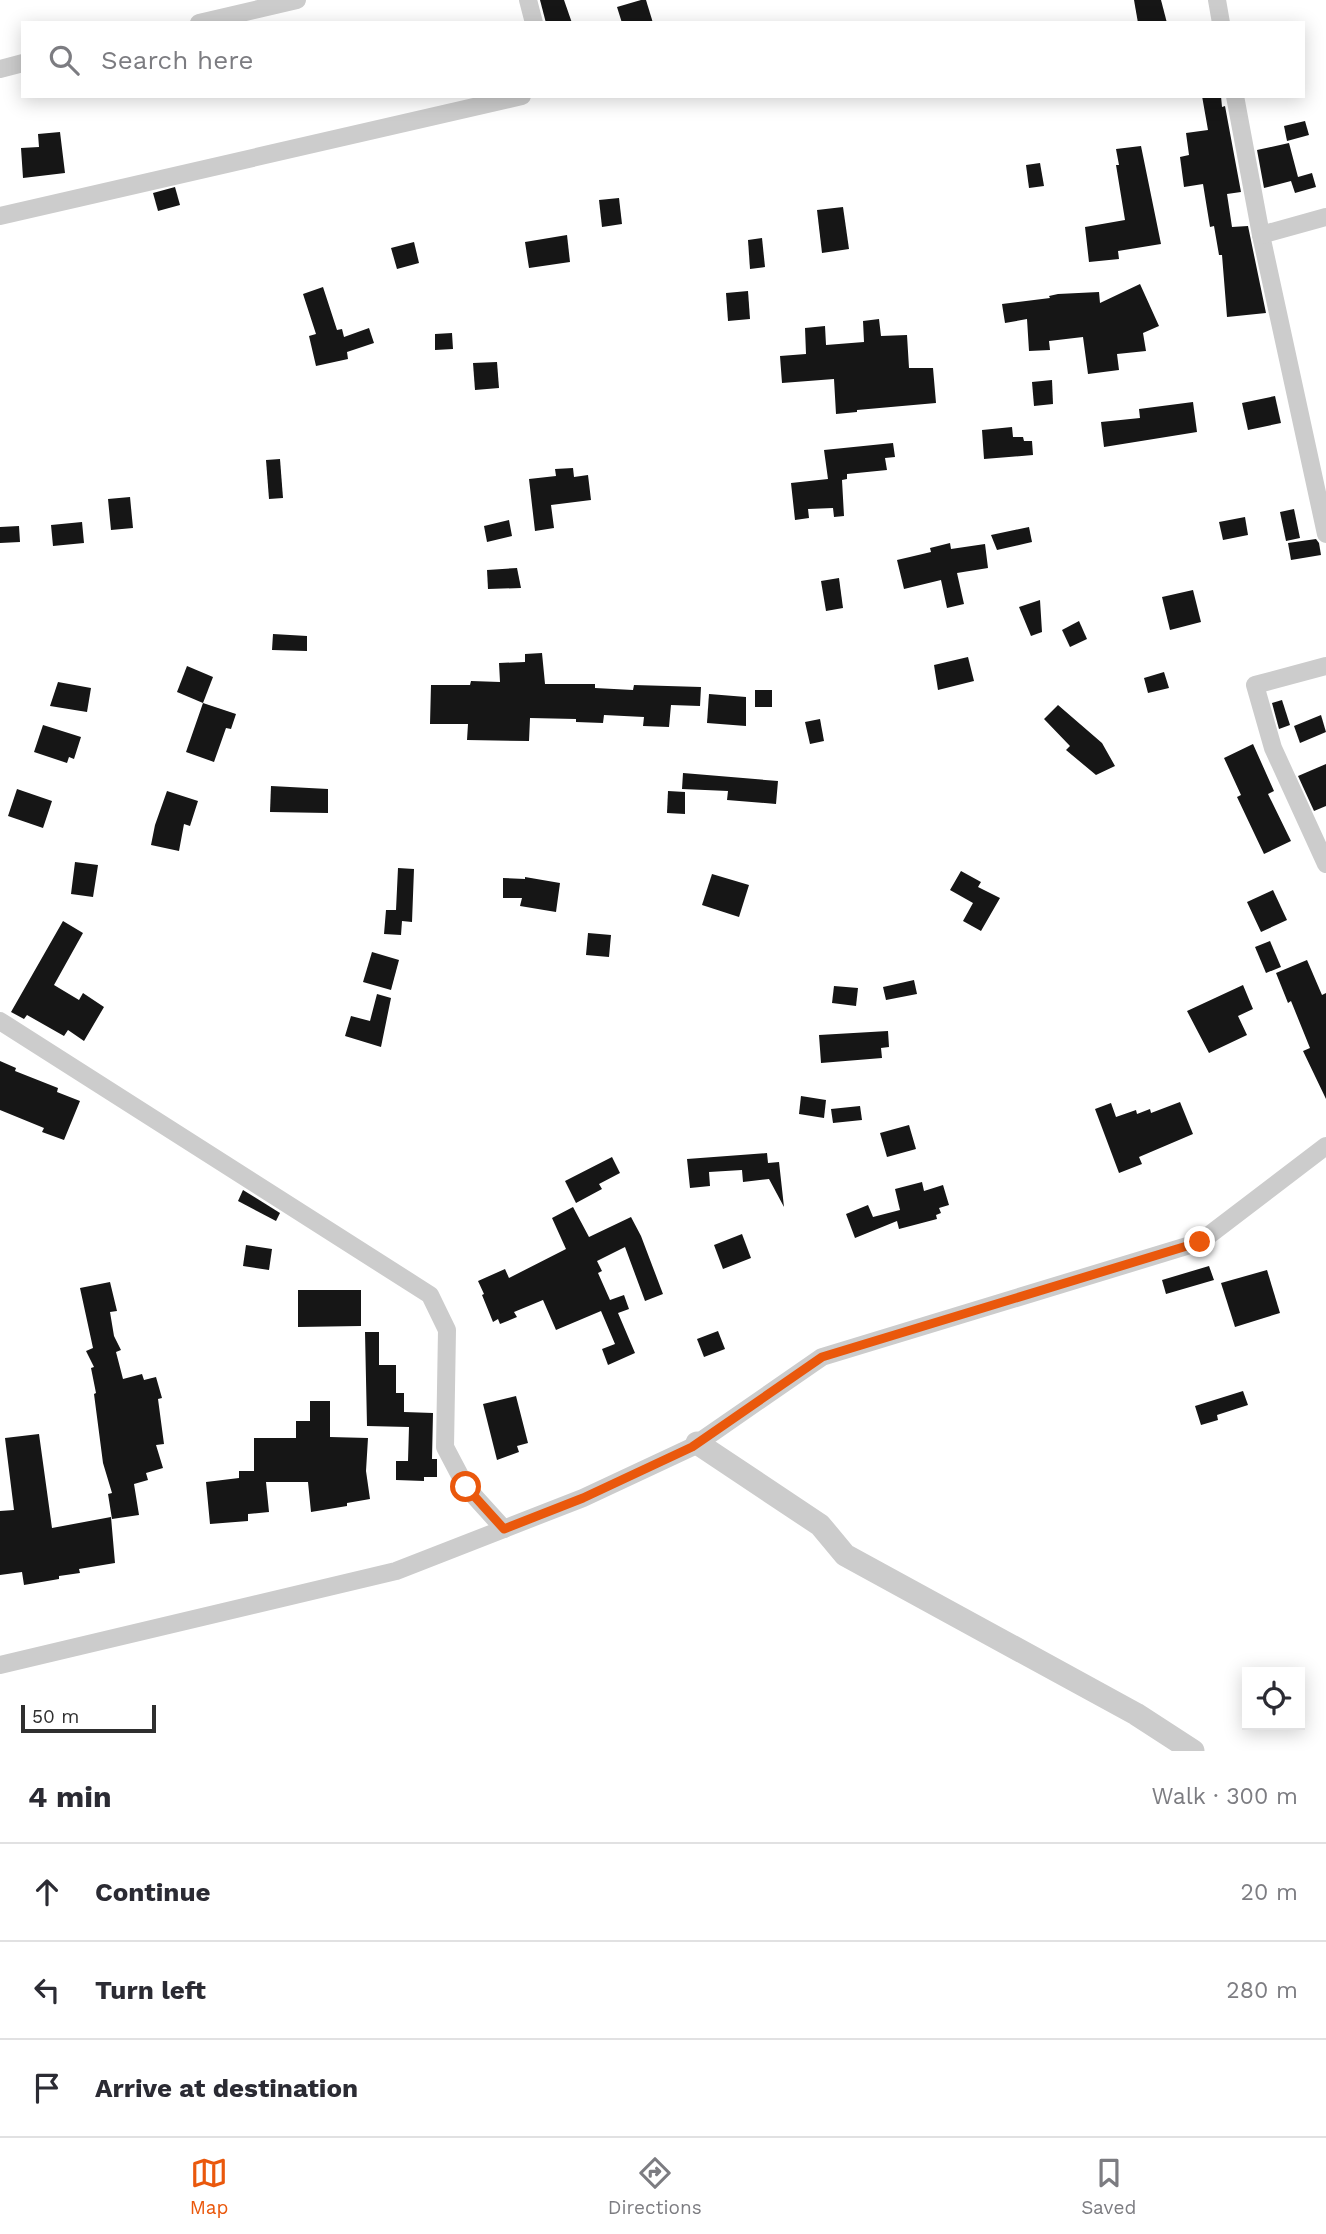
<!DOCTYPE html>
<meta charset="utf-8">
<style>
body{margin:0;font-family:"Work Sans",sans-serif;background:#f2f2f3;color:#2b2b33}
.controls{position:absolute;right:21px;bottom:21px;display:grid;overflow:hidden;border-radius:0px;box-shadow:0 4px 18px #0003}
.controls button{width:63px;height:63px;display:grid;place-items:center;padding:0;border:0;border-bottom:2px solid #e1e1e2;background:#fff;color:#2b2b33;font:35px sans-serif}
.scale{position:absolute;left:21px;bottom:18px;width:135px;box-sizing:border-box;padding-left:7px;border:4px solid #2f2f2f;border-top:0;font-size:19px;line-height:24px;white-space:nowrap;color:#2f2f2f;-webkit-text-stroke:5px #fff;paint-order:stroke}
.stop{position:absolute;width:21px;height:21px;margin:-16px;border:5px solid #ea580c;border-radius:50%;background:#fff}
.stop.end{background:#ea580c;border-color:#fff;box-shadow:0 2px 7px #0008}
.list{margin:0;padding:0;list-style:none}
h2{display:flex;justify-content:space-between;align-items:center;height:91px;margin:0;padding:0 28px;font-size:30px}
h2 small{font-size:23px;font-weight:400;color:#7c7c81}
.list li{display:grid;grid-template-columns:46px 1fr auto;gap:21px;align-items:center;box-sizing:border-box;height:98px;padding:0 28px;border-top:2px solid #e1e1e2}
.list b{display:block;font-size:26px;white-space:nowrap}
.list em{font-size:23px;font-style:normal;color:#7c7c81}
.icon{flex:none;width:38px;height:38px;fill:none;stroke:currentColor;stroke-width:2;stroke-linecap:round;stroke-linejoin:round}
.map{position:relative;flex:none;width:1326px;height:1751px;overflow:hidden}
.search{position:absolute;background:#fff;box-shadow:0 4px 18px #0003;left:21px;right:21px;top:21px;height:77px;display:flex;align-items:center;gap:18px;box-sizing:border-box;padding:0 24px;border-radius:0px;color:#7c7c81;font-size:26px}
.sheet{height:385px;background:#fff}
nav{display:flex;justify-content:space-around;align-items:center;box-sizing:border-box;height:98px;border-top:2px solid #e1e1e2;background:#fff;font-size:19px;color:#7c7c81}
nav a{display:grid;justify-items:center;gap:4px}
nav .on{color:#ea580c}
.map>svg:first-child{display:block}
.building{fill:#161616}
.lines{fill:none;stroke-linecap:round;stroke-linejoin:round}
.minor{stroke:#ccc;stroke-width:18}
.tertiary{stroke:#ccc;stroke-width:23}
.route{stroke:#ea580c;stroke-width:9}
</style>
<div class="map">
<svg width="1326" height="1751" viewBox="0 0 1326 1751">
<rect width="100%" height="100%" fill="#fff"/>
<g class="building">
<polygon points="540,0 564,0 572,23 546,23"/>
<polygon points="641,0 646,0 653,23 622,23 617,7"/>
<polygon points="1134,0 1161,0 1167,23 1138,23"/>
<polygon points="1202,96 1221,96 1222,107 1225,106 1241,192 1227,194 1232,227 1248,226 1266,313 1227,317 1222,255 1219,255 1214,226 1210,227 1203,184 1184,187 1180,157 1189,155 1186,133 1208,130"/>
<polygon points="1305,121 1309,135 1287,141 1284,126"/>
<polygon points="60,132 65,173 23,178 21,148 39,147 38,134"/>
<polygon points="1289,143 1298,177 1312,173 1316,187 1295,193 1291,181 1264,188 1257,150"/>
<polygon points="1141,146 1161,244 1118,251 1119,259 1089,262 1085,227 1125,220 1116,165 1119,165 1116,149"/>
<polygon points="1040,163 1044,186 1029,188 1026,165"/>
<polygon points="175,187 180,205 158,211 153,193"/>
<polygon points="619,198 622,224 602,227 599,200"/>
<polygon points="843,207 849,249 822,253 817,210"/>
<polygon points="567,235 570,262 529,268 525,242"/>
<polygon points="762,238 765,267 750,269 748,240"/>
<polygon points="414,242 419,263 397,269 391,248"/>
<polygon points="1140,284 1159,326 1143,333 1146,351 1117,354 1119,370 1088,374 1083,337 1049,341 1050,350 1029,351 1027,319 1005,323 1002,304 1050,298 1049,296 1058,294 1099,292 1100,303"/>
<polygon points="323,287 337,330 342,329 344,337 369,328 374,343 347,352 348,359 316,366 309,336 316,334 303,294"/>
<polygon points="748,291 750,319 728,321 726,293"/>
<polygon points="879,319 881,336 907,335 909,368 933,368 936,403 857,410 857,412 836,414 834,379 782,383 780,356 806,354 805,328 825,326 826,345 864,342 863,321"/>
<polygon points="452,333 453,349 435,350 435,334"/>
<polygon points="497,362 499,388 475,390 473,363"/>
<polygon points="1052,380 1053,404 1034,406 1032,382"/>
<polygon points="1275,396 1281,423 1248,430 1242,403"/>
<polygon points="1193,402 1197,432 1104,447 1101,422 1140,418 1139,409"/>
<polygon points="1012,427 1013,437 1023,437 1024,441 1032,441 1033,455 984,459 982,430"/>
<polygon points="893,443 895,457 885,458 887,470 847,474 847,479 842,480 844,516 834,517 833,508 808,509 809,518 795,520 791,483 828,479 824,450"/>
<polygon points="280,459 283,498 269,499 266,460"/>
<polygon points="573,468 574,477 588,475 591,500 551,505 554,528 535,531 529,479 556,476 555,469"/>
<polygon points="130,497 133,528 111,530 108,499"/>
<polygon points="1294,509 1300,538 1286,541 1280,512"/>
<polygon points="1245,517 1248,535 1223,540 1219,522"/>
<polygon points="509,520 512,536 487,542 484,526"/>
<polygon points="82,522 84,543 53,546 51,525"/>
<polygon points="19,526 20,542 0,543 0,527"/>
<polygon points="1029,527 1032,542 997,550 991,535"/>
<polygon points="1316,539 1319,543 1321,555 1291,560 1288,543"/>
<polygon points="950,543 951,549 985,544 988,568 957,573 964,604 947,608 941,580 904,589 897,560 931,552 930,548"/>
<polygon points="517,568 521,588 488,589 487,570"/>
<polygon points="839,578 843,608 826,611 821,581"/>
<polygon points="1193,590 1201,622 1170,630 1162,597"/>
<polygon points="1040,600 1042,632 1031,636 1019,607"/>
<polygon points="1079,621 1087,639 1070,647 1062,630"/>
<polygon points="273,634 307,636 307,651 272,650"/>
<polygon points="542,653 545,684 595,684 595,688 633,690 634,685 701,687 700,706 671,705 669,727 643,726 644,717 604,715 603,723 576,722 576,719 530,718 529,741 467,740 468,724 430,724 431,685 470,685 471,681 500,682 499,663 525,662 525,654"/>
<polygon points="968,657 974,681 938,690 934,665"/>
<polygon points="187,666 213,677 203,703 177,692"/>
<polygon points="1164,672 1169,688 1148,693 1144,678"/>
<polygon points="58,682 91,688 87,712 50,706"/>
<rect x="755" y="690" width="17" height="17"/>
<polygon points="709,694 746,697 746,726 707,723"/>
<polygon points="1282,700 1290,725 1279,729 1272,703"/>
<polygon points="203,703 236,714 231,729 226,728 214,762 186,752"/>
<polygon points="1058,705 1102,743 1115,766 1096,775 1066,750 1070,746 1044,719"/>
<polygon points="1321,715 1326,732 1300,743 1294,726"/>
<polygon points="820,719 824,741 810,744 805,722"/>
<polygon points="43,725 81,737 74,759 69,757 67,763 34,752"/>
<polygon points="1253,744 1274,791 1268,794 1291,841 1264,854 1237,797 1241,795 1224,758"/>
<polygon points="1326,764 1326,806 1314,811 1298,776"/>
<polygon points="683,773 778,781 776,804 727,800 728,791 682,789"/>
<polygon points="271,786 328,789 328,813 270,812"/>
<polygon points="17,789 52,801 43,828 8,816"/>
<polygon points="167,791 198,801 190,826 184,824 179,851 151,845 155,825"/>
<polygon points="668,791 685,792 685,814 667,813"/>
<polygon points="75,862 98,865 93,897 71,894"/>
<polygon points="398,868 414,869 412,922 402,921 401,935 384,934 386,910 396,910"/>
<polygon points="961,871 981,882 978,887 1000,898 981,931 963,921 973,903 950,890"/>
<polygon points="712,874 749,885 739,917 702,905"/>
<polygon points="525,877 560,883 556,912 520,906 522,898 503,898 503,878 525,879"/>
<polygon points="1273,890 1287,920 1261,932 1247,902"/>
<polygon points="63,921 83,933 54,985 79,1000 83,993 104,1007 84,1041 68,1030 64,1036 27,1015 24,1019 11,1012"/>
<polygon points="588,933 611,935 609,957 586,955"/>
<polygon points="1270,941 1281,967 1266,973 1255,947"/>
<polygon points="372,952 399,960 391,990 363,982"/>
<polygon points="1307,960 1322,995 1326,993 1326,1099 1303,1051 1310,1048 1291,1001 1288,1003 1276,973"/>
<polygon points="914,980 917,994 886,1000 883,987"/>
<polygon points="1243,985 1253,1009 1238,1016 1247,1035 1209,1053 1187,1011"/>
<polygon points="834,986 858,988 856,1006 832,1003"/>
<polygon points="377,994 391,998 381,1047 345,1036 351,1016 370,1021"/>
<polygon points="888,1031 889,1047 881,1048 882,1058 821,1063 819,1035"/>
<polygon points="0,1061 16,1068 15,1071 58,1088 57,1092 80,1101 64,1140 42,1132 44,1128 0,1110"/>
<polygon points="801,1096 826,1100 824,1118 799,1114"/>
<polygon points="1180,1102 1193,1134 1139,1157 1142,1164 1119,1173 1095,1109 1111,1103 1116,1117 1136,1110 1137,1114 1150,1109 1151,1113"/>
<polygon points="860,1106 862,1120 833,1123 831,1109"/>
<polygon points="909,1125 916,1149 887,1157 880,1133"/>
<polygon points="767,1153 768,1163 779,1162 784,1207 769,1179 743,1182 742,1170 709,1172 710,1186 690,1188 687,1159"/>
<polygon points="612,1157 620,1173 599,1184 602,1189 576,1203 565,1181"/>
<polygon points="922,1182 924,1191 943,1185 949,1205 939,1208 941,1213 936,1215 937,1219 899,1229 897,1221 855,1238 846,1214 868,1205 873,1217 900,1210 895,1189"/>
<polygon points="243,1190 280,1213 276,1221 238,1201"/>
<polygon points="573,1207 589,1237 631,1217 641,1236 663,1294 645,1301 625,1247 597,1261 602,1271 598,1273 610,1300 624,1295 629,1309 618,1313 635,1353 608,1365 602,1349 615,1344 601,1311 556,1330 543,1300 514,1312 517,1317 500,1324 498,1319 493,1322 482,1295 484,1294 478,1281 505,1269 509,1278 566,1249 552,1218"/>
<polygon points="742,1234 751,1258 723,1269 714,1245"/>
<polygon points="246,1245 272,1249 269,1270 243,1266"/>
<polygon points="1209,1266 1214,1280 1166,1294 1162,1280"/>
<polygon points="1267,1270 1280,1313 1235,1327 1221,1283"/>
<polygon points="110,1282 117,1311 110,1312 114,1336 121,1350 116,1352 123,1379 142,1374 144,1380 156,1377 162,1398 158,1399 164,1444 156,1445 163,1468 146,1473 148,1480 134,1484 139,1515 112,1519 108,1494 112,1493 103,1463 94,1394 96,1393 91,1368 94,1367 86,1351 93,1348 80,1288"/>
<polygon points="298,1290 361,1290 361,1326 298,1327"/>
<polygon points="718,1331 725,1349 704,1357 697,1339"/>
<polygon points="365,1332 379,1332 379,1365 396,1365 396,1393 404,1393 404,1412 433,1413 432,1459 437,1459 437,1477 424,1477 424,1481 396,1480 396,1461 408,1461 409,1427 367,1426"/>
<polygon points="1243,1391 1248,1405 1217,1415 1218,1420 1201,1425 1195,1406"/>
<polygon points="516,1396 528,1443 517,1446 519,1452 497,1460 483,1404"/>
<polygon points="310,1401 330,1401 330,1437 368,1438 366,1471 370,1499 347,1503 347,1506 311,1512 308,1482 266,1482 269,1512 248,1514 248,1521 210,1524 206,1482 239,1478 239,1471 254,1471 254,1438 296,1438 296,1421 310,1421"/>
<polygon points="39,1434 52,1528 111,1517 115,1563 79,1569 80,1573 59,1576 59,1579 24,1585 22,1572 0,1575 0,1511 14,1510 5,1438"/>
</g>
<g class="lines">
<g class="minor">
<polyline points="528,0 534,23"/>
<polyline points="1217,0 1221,23"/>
<polyline points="199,23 297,0"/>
<polyline points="0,69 23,63"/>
<polyline points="1235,96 1261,235 1326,534"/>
<polyline points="0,216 522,96"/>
<polyline points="1261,235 1326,217"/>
<polyline points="1326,666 1255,685 1273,748 1326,864"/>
<polyline points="0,1021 430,1295 447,1330 445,1447 466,1487 504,1529"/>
<polyline points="0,1665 396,1571 583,1498 692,1447 822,1357 1200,1242 1326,1146"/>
</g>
<polyline class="tertiary" points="697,1443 820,1525 845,1555 1136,1714 1193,1751"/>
</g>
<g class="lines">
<polyline class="route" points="466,1487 504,1529 583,1498 692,1447 822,1357 1200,1242"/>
</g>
</svg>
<div class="controls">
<button><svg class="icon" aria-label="locate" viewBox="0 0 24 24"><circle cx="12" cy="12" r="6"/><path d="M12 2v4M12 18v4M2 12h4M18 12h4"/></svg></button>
</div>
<div class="scale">50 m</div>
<div class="stop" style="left:466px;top:1487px"></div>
<div class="stop end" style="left:1200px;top:1242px"></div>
<div class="search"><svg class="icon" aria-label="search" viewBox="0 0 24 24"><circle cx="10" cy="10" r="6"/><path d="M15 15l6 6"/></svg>Search here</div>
</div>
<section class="sheet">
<h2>4 min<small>Walk · 300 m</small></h2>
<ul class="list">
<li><svg class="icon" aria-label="ahead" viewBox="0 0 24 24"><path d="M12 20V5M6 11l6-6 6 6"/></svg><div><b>Continue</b></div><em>20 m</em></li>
<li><svg class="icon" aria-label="left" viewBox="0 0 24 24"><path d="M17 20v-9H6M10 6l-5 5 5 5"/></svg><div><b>Turn left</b></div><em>280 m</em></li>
<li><svg class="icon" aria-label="arrive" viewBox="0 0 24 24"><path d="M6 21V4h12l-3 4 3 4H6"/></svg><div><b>Arrive at destination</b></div></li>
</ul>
</section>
<nav>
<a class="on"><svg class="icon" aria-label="map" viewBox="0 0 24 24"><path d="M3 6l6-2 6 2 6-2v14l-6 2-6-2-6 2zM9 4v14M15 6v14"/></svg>Map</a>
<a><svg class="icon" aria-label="directions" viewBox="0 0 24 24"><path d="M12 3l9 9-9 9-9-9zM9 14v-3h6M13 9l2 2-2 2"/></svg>Directions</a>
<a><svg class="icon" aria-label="saved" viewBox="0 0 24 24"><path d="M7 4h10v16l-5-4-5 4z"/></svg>Saved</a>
</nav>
